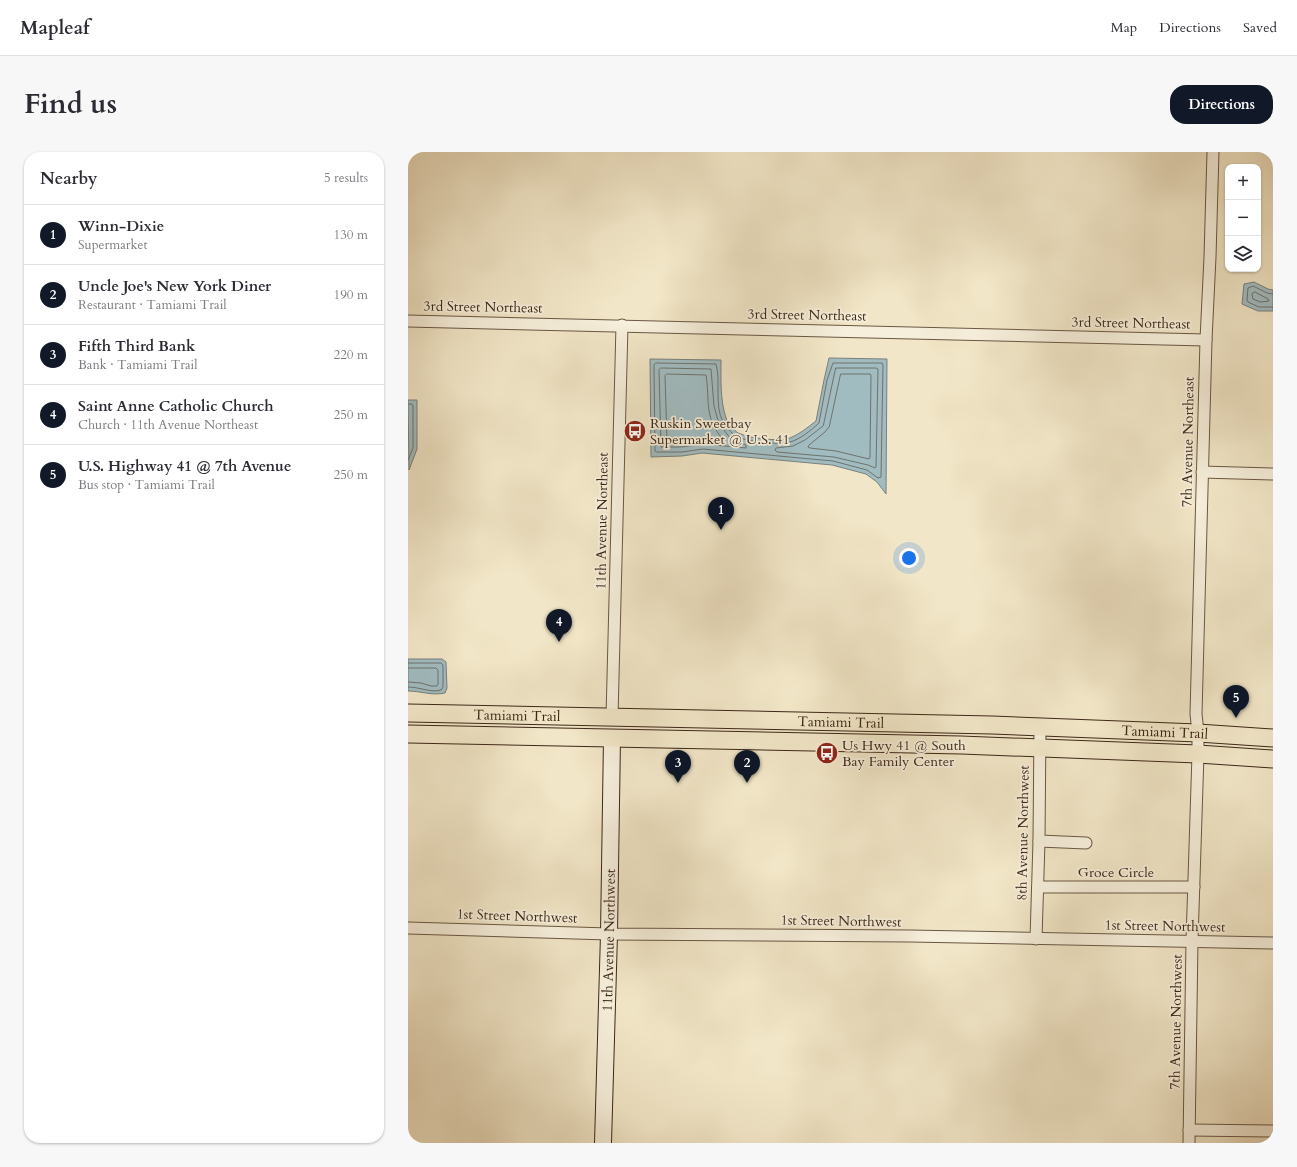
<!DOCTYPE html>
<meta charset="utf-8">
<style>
body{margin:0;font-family:Cardo,serif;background:#f7f7f7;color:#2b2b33}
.controls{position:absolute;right:12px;top:12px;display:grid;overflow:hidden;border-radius:8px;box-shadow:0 1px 3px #0004}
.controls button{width:36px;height:36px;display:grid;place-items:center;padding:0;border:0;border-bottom:1px solid #e1e1e2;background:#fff;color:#2b2b33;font:20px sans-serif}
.you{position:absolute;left:501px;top:406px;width:14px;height:14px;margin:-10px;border:3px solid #fff;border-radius:50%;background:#1a73e8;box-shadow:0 0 0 6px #1a73e833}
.badge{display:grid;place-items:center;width:26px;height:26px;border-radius:50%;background:#111827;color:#fff;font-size:13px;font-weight:700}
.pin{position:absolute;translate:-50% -33px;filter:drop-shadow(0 1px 2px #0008)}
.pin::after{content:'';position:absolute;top:21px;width:14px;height:12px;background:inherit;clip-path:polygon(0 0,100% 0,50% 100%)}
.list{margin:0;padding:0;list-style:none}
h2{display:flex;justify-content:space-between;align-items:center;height:52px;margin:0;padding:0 16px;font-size:17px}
h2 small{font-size:13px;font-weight:400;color:#7c7c81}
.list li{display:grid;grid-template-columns:26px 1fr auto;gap:12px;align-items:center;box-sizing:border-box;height:60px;padding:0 16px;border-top:1px solid #e1e1e2}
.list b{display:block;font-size:15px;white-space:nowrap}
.list p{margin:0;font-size:13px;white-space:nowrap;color:#7c7c81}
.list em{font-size:13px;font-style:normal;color:#7c7c81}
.icon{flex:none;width:22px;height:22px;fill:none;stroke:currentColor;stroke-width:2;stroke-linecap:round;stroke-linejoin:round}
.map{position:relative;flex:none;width:865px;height:991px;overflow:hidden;border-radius:16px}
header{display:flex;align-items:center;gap:24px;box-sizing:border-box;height:56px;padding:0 20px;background:#fff;border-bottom:1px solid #e1e1e2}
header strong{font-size:19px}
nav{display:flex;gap:22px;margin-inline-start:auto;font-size:14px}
.intro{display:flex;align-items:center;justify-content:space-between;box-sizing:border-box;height:96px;padding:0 24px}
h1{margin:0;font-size:28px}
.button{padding:10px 18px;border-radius:16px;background:#111827;color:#fff;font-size:14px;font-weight:700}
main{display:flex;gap:24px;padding:0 24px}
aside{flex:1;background:#fff;border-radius:16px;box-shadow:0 1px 3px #0004}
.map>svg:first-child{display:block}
.water{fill:#a1bcc1;stroke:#79807d}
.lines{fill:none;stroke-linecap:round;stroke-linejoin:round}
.shore{stroke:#6f726c;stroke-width:1}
.street-casing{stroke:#6a5743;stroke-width:13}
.secondary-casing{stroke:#3d2717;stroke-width:18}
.primary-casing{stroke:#3d2717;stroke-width:19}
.street{stroke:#f6efdb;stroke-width:11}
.secondary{stroke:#f6efdb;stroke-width:16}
.primary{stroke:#f1e6c7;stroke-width:17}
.labels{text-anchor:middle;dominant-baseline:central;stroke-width:3.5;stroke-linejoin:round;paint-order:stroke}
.street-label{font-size:14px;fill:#3d2717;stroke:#f6efdb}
.poi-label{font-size:14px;fill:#3d2717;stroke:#f6efdb;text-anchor:start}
</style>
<header>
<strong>Mapleaf</strong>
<nav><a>Map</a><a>Directions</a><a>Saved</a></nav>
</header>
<div class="intro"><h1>Find us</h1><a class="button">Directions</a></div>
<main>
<aside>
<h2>Nearby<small>5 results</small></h2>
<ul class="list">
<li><span class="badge">1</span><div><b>Winn-Dixie</b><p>Supermarket</p></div><em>130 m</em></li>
<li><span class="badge">2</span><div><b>Uncle Joe's New York Diner</b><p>Restaurant · Tamiami Trail</p></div><em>190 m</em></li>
<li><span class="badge">3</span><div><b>Fifth Third Bank</b><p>Bank · Tamiami Trail</p></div><em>220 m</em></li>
<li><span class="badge">4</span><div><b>Saint Anne Catholic Church</b><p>Church · 11th Avenue Northeast</p></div><em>250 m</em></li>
<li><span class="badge">5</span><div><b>U.S. Highway 41 @ 7th Avenue</b><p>Bus stop · Tamiami Trail</p></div><em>250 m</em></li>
</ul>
</aside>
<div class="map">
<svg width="865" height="991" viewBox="0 0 865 991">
<rect width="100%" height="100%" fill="#f1e6c7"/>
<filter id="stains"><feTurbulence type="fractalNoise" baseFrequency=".005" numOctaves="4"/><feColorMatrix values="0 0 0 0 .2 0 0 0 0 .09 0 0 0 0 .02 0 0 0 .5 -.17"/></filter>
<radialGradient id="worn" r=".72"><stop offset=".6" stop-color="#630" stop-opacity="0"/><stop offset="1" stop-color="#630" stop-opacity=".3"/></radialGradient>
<g class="water">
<polygon points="846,130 860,137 865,138 865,159 850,159 834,152 836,132"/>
<path d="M421,206l58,1 -1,135 -9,-12 -11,-8 -34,-9 -130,-12 -20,3 -31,1 -1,-98 71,1c0,19 -1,40 5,58 2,5 8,12 12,15 11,5 40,9 52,5 10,-4 18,-11 26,-17l8,-41z"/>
<polygon points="0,248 9,248 9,297 1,318"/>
<path d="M0,507h34l4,3 1,26 -2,5c-13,3 -24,-2 -37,-2z"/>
</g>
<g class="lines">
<g class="shore">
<polygon points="847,140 860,147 861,149 852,150 845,147 844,142"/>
<polyline points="865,142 859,141 845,134 840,136 839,148 840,150 851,155 865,155"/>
<path d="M248,211l60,1c5,16 -2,41 7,58 2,4 9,12 13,14 10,6 43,9 54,6 11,-3 21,-12 29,-19l8,-43 6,-17h49l1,2 -2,112 -3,1 -11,-8 -34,-9 -130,-12 -21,3h-26l-1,-1 -1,-86z"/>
<polygon points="253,216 303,217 306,254 311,272 323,287 338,293 338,296 295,292 273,295 253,295 251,218"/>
<polygon points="428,216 468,216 470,217 468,315 467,316 460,313 426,305 369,300 367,298 368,296 385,294 397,288 415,274"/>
<path d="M259,222l39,1c4,25 -2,41 15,62v3l-20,-2 -20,3h-14l-2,-65z"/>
<polygon points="433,222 462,222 463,223 462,305 461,307 428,299 402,296 400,295 401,293 417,280 421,275"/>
<polyline points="0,252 4,252 5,254 5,296 0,308"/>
<path d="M0,511h33l2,2v22l-2,3c-10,3 -21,-3 -33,-3"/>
<polyline points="0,516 28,516 30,518 30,532 29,534 23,534 13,531 0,530"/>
</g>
<g class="street-casing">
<g id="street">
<polyline points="0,169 798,188"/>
<polyline points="794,320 865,322"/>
<polyline points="204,565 214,173"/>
<polyline points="631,689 678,691"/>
<polyline points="630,735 786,735"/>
<polyline points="0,776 201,782 502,784 865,791"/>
<polyline points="628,787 631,689 632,575"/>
<polyline points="781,978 865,979"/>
<polyline points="781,991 784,789 790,602 790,581 788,562 798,188 802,105 805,0"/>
</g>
</g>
<g class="secondary-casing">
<g id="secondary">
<path id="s1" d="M195,991l6,-209 3,-196"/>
</g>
</g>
<g class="primary-casing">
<g id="primary">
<path id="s2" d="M0,561l584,12 206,8 75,5"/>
<polyline points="0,582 553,593 790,602 865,607"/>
</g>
</g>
<use href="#street" class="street"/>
<use href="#secondary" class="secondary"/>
<use href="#primary" class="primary"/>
</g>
<defs>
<g id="bus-disc" transform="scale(1.15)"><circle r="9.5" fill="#8f2418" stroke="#f6efdb"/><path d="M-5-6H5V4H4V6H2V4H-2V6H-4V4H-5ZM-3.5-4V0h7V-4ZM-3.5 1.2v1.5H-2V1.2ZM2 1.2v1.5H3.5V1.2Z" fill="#fff"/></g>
</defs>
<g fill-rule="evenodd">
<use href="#bus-disc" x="227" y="279"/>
<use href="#bus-disc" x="419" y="601"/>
</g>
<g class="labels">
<g class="street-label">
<text transform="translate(75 155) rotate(1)">3rd Street Northeast</text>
<text transform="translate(399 163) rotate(1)">3rd Street Northeast</text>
<text transform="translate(723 171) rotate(1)">3rd Street Northeast</text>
<text transform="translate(780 290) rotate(-89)">7th Avenue Northeast</text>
<text transform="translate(194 369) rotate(-89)">11th Avenue Northeast</text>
<text stroke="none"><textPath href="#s2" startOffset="109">Tamiami Trail</textPath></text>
<text stroke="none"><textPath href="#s2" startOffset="433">Tamiami Trail</textPath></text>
<text stroke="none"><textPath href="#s2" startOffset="757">Tamiami Trail</textPath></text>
<text transform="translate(615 681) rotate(-89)">8th Avenue Northwest</text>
<text x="708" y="720">Groce Circle</text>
<text transform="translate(109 764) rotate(2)">1st Street Northwest</text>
<text transform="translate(433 769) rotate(1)">1st Street Northwest</text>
<text transform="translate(757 774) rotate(1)">1st Street Northwest</text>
<text stroke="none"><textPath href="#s1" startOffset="203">11th Avenue Northwest</textPath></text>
<text transform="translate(768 870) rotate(-89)">7th Avenue Northwest</text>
</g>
<g class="poi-label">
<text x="242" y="271">Ruskin Sweetbay<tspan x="242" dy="16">Supermarket @ U.S. 41</tspan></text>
<text x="434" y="593">Us Hwy 41 @ South<tspan x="434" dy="16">Bay Family Center</tspan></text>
</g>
</g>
<rect width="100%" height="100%" filter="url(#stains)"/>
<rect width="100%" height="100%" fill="url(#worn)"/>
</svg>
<div class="controls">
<button>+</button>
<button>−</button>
<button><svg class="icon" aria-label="layers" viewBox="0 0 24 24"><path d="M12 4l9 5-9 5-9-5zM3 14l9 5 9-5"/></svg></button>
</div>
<div class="you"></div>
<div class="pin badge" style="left:313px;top:378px">1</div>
<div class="pin badge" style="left:339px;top:631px">2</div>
<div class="pin badge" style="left:270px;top:631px">3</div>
<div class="pin badge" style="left:151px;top:490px">4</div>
<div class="pin badge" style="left:828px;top:566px">5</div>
</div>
</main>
